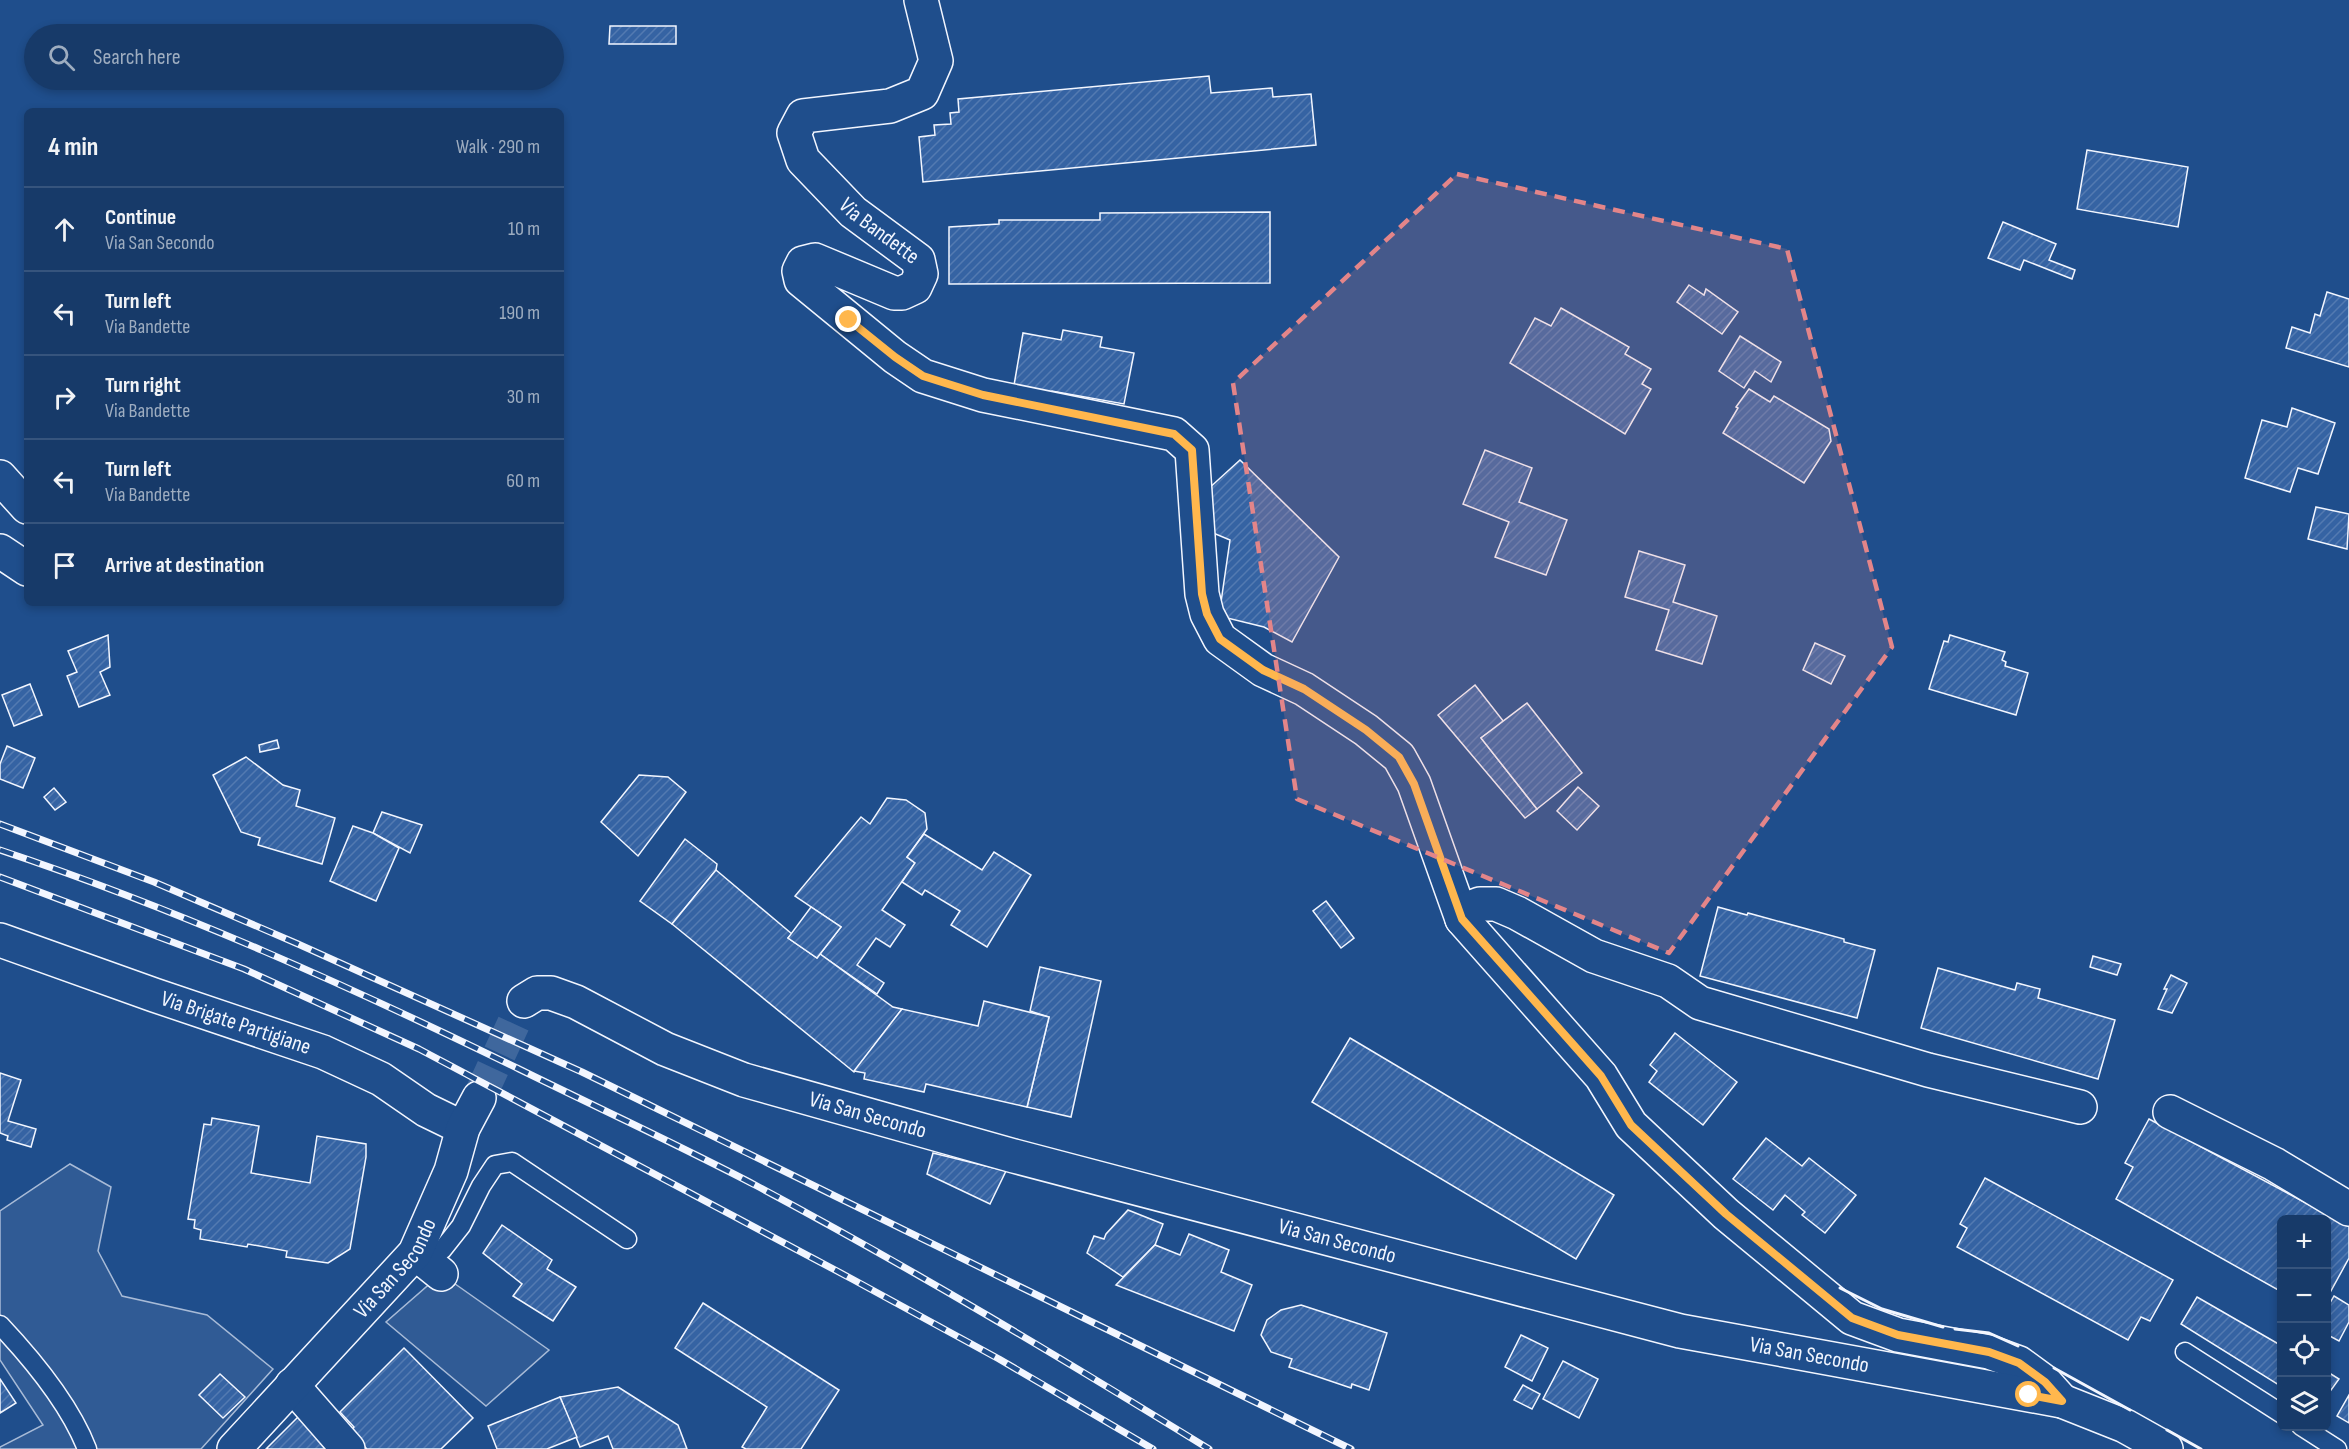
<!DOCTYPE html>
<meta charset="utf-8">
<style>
body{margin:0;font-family:"Sofia Sans Condensed",sans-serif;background:#244571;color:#f1f3f6}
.controls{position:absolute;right:18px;bottom:18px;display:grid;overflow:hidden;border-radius:9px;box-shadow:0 3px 9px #0003}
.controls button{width:54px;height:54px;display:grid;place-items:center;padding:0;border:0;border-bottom:2px solid #36547d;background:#173a69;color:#f1f3f6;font:30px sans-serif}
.stop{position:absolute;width:18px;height:18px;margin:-14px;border:4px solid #ffb74d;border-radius:50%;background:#fff}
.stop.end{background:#ffb74d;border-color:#fff;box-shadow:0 2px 6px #0008}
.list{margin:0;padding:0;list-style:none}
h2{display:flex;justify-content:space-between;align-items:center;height:78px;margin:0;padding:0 24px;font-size:26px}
h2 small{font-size:20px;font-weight:400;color:#9eadc0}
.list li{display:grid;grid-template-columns:39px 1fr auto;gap:18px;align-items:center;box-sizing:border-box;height:84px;padding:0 24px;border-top:2px solid #36547d}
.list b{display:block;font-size:22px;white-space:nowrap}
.list p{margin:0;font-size:20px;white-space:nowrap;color:#9eadc0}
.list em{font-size:20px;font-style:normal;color:#9eadc0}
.icon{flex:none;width:33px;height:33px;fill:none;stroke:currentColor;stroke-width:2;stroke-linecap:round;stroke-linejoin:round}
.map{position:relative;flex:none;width:2349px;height:1449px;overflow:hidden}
.search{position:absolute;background:#173a69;box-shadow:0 3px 9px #0003;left:24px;top:24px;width:540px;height:66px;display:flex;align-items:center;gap:15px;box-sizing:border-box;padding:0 21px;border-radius:33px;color:#9eadc0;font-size:22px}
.panel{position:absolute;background:#173a69;box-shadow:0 3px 9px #0003;left:24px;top:108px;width:540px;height:498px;border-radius:9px}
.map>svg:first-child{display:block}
.parking{fill:#305b95;stroke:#a8bbd7;stroke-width:1.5}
.building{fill:url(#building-hatch);stroke:#f2f6ff;stroke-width:1.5}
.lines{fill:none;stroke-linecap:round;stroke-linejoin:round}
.street-tunnel{stroke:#3f679d;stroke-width:33;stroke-dasharray:33 16;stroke-linecap:butt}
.lane-casing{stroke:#f2f6ff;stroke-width:21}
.street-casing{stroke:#f2f6ff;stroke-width:36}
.lane{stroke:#1f4e8c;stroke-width:18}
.street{stroke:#1f4e8c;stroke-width:33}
.rail-casing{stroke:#f2f6ff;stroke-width:7}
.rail{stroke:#1f4e8c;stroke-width:4.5;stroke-dasharray:14;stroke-linecap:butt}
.wall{stroke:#f2f6ff;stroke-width:3}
.route{stroke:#ffb74d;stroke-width:8}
.marked{fill:#e38589;fill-opacity:0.2;stroke:#e38589;stroke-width:4.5;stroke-dasharray:12 8;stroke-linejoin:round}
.labels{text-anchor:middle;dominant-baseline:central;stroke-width:4.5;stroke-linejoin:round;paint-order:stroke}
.street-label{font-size:22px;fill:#f2f6ff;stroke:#1f4e8c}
</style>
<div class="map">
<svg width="2349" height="1449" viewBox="0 0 2349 1449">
<defs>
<pattern id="building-hatch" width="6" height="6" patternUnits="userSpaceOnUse" patternTransform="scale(1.5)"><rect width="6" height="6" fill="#3563a3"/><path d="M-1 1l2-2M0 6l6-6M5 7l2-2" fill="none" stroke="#537ab1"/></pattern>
</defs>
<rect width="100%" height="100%" fill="#1f4e8c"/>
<g class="parking">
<polygon points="70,1164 111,1187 98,1251 122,1296 207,1315 273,1369 201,1449 0,1449 0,1447 43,1425 0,1360 0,1211"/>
<polygon points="441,1274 549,1350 486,1406 386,1322"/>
</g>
<g class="building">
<polygon points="610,26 676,26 676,44 609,44"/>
<polygon points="1209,76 1211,93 1272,88 1273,97 1311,94 1316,145 923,182 919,137 935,135 934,125 951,124 950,113 959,112 958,99"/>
<polygon points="2087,150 2188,167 2178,227 2077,209"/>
<polygon points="1270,212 1270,283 949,284 949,227 999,224 999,220 1100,220 1100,213"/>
<polygon points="2003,222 2056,244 2049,260 2075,270 2072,279 2024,260 2020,270 1988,258"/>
<polygon points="1689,285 1704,295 1706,289 1738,312 1722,334 1677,302"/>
<polygon points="2327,292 2349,299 2349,367 2286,348 2292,327 2310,333 2315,314 2320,316"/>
<polygon points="1561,308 1629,347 1625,354 1651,369 1642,384 1651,389 1625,434 1510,363 1535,318 1551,326"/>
<polygon points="1063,330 1102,337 1100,347 1134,353 1124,404 1052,391 1050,398 1013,391 1023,333 1061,340"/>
<polygon points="1740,336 1781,362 1771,382 1755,371 1744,388 1719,371"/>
<polygon points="1749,389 1770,402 1774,396 1829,429 1831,441 1804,483 1723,433 1738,408 1736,407"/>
<polygon points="2292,408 2335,423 2318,474 2298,468 2290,492 2245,478 2262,420 2287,427"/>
<polygon points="1485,450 1532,468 1519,502 1567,520 1546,575 1495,557 1509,522 1463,504"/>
<polygon points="1240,460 1339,557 1292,642 1264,627 1219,616 1230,540 1206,530 1207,490"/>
<polygon points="2316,507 2349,514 2347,549 2308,539"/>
<polygon points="1639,551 1685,565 1673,602 1717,616 1702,664 1656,650 1669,610 1625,597"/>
<polygon points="108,635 110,667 100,672 110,695 79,707 67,676 77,672 68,651"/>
<polygon points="1950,635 2005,652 2002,660 2006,662 2005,666 2028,673 2016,715 1929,689 1944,641 1948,642"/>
<polygon points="1815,643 1845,656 1831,684 1803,670"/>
<polygon points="30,684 42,715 14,726 2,695"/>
<polygon points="1475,685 1504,722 1481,738 1537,809 1525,818 1438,715"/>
<polygon points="1527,703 1582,773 1537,809 1481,738"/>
<polygon points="277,740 279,748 260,752 259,745"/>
<polygon points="7,746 35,758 23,788 0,779 0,764"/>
<polygon points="246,757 283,785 300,790 296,806 335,818 322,864 258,845 260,838 241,832 213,775"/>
<polygon points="639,775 668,777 686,792 638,856 601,822"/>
<polygon points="1578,787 1599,806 1577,830 1557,811"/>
<polygon points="54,788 66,802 55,810 44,797"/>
<polygon points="887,798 906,800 925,813 927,829 907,857 915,863 882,910 905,925 890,947 876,938 857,965 884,983 877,994 820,954 841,927 795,896 861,817 870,824"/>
<polygon points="382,812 422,825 410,853 373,833"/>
<polygon points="353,826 373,833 399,848 376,901 330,881"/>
<polygon points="924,834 982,870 994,852 1031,875 987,947 951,925 960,911 925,890 922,895 902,882 915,863 907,857"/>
<polygon points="685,839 717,864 716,870 672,924 640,901"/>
<polygon points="716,870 792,934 788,938 817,958 820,954 893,1007 902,1009 854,1072 672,924"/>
<polygon points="1326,901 1354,938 1341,948 1313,911"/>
<polygon points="811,907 841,927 817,958 788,938"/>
<polygon points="1718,907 1747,915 1748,913 1844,939 1844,942 1875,950 1857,1018 1700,976"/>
<polygon points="2093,956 2121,964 2117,975 2090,967"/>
<polygon points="1040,967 1101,981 1071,1117 1027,1107 1049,1017 1030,1011"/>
<polygon points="1938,968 2015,990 2017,983 2040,989 2038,998 2115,1020 2098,1079 1921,1028"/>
<polygon points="2171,975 2187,983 2172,1013 2158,1009 2167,989 2164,989"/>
<polygon points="984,1001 1049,1017 1027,1107 926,1084 924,1092 864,1079 865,1073 854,1071 902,1009 978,1026"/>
<polygon points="1675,1033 1737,1082 1703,1125 1649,1082 1657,1071 1650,1065"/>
<polygon points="1350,1038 1614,1195 1576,1259 1312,1102"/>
<polygon points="0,1073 21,1080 8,1121 36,1129 31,1147 7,1140 8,1136 0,1133"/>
<polygon points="212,1118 259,1126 251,1173 310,1183 317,1136 366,1144 366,1157 350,1249 328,1263 286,1257 287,1251 248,1244 247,1247 200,1239 201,1230 194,1228 195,1220 188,1219 204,1124 211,1125"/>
<polygon points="2149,1119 2349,1226 2349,1258 2326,1300 2326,1220 2282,1220 2280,1291 2116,1199 2133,1167 2125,1163"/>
<polygon points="1766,1138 1802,1166 1809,1158 1856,1195 1825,1233 1802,1215 1805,1212 1785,1195 1773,1210 1733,1179"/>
<polygon points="933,1153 1006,1171 990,1204 927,1174"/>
<polygon points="1985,1178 2173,1280 2150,1321 2141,1317 2128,1340 1957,1247 1967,1228 1960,1224"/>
<polygon points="1128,1210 1163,1224 1155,1245 1123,1277 1087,1253 1094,1236 1104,1239 1106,1234"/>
<polygon points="502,1225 552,1260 547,1269 576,1287 553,1321 513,1296 522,1284 483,1253"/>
<polygon points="1189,1234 1229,1250 1221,1272 1252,1285 1234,1331 1116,1285 1155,1245 1180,1255"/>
<polygon points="2334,1296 2349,1305 2349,1322 2339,1341 2326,1334 2326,1310"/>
<polygon points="2197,1297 2282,1346 2282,1387 2181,1324"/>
<polygon points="703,1303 839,1390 801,1449 746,1449 742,1447 767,1407 675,1348"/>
<polygon points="1301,1305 1387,1333 1369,1390 1352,1384 1351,1388 1289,1367 1292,1359 1271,1352 1261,1335 1267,1320 1281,1310"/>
<polygon points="1521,1335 1548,1348 1532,1381 1505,1367"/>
<polygon points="404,1348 473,1418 441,1449 367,1449 350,1432 354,1427 340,1412"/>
<polygon points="1563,1361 1598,1379 1579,1418 1543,1399"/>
<polygon points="2326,1371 2339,1379 2326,1397"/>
<polygon points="220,1374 245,1397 223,1418 199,1395"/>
<polygon points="0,1379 16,1403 0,1413"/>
<polygon points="1523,1385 1540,1394 1532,1409 1514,1400"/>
<polygon points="618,1387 678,1425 687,1449 613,1449 608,1436 580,1447 560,1397"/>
<polygon points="2349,1395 2349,1423 2337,1416"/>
<polygon points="560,1397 577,1437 547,1449 497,1449 488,1426"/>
<polygon points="298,1417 330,1449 266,1449"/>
</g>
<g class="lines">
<polyline class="street-tunnel" points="479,1098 524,1001"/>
<g class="lane-casing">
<g id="lane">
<polyline points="415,1253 442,1250 461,1226 481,1186 495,1165 512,1162 627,1239"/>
<path d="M0,1325c33,35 70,80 87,124"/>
<polyline points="2185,1352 2282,1414"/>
<polyline points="2301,1426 2337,1449"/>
</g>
</g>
<g class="street-casing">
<g id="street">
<path id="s1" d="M921,0l15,61 -14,32 -32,13 -87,10 -9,17 9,27 50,52 65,48 3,14 -6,13 -13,6h-8l-79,-33 -12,3 -4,8 2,9 94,77 28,19 60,19 191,39 18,16 10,144 5,20 13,25 43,31 41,19 62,41 33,27 15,27 48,135 139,157 30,49 95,89 126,104 46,17 91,17 30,11 26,19 17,19"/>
<polyline points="0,477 27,507"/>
<polyline points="0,551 27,569"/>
<polyline points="1462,919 1469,908 1480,904 1496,904 1517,913 1594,956 1668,981 1700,1003 1928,1070 2080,1107"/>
<path id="s2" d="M0,940l154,55 169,57 58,27 45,31 37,18"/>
<path id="s3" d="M524,1001l13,-8h14l25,9 89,47 79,31 270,76 666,175 382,70 63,25 41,23"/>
<polyline points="2170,1112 2274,1164 2349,1209"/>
<polyline points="415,1253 441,1274"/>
<polyline points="292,1385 348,1449"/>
<path id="s4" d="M234,1449l181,-196 36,-82 12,-43 16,-30"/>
</g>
</g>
<use href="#lane" class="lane"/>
<use href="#street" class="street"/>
<g class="rail-casing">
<g id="rail">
<polyline points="0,824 154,882 298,944 582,1072 1351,1449"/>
<path d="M0,850c178,59 351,137 519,219 79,39 160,76 238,117 154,82 304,172 452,263"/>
<polyline points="0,877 244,969 419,1049 852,1279 999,1359 1153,1449"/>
</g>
</g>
<use href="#rail" class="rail"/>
<g class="wall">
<polyline points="1840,1288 1882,1309 1943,1327"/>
<polyline points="1955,1329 1989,1333 2018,1346"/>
<polyline points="2054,1368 2130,1410"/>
<polyline points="2167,1430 2201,1449"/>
</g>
</g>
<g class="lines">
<polyline class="route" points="849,320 895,357 923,376 983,395 1174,434 1192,450 1202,594 1207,614 1220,639 1263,670 1304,689 1366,730 1399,757 1414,784 1462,919 1601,1076 1631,1125 1726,1214 1852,1318 1898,1335 1989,1352 2019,1363 2045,1382 2062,1401 2029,1395"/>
</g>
<path class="marked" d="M1457,174l330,75 105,398 -223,306 -372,-154 -64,-416z"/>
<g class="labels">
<g class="street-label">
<text stroke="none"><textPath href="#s1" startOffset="372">Via Bandette</textPath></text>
<text stroke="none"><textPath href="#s2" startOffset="250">Via Brigate Partigiane</textPath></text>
<text stroke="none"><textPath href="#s3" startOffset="370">Via San Secondo</textPath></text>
<text stroke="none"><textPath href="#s3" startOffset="856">Via San Secondo</textPath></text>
<text stroke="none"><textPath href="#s4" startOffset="243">Via San Secondo</textPath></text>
<text stroke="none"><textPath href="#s3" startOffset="1342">Via San Secondo</textPath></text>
</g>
</g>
</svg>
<div class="controls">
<button>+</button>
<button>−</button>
<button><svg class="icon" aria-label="locate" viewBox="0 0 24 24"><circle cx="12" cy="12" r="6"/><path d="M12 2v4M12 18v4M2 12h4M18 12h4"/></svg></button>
<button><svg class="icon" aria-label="layers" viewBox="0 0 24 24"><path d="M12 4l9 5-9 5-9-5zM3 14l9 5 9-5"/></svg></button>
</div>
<div class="stop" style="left:2029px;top:1395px"></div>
<div class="stop end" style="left:849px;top:320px"></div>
<div class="search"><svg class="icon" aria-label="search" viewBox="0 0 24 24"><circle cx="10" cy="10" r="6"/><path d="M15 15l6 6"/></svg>Search here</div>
<section class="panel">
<h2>4 min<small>Walk · 290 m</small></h2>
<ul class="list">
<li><svg class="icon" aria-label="ahead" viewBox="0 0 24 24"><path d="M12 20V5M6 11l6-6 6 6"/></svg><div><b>Continue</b><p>Via San Secondo</p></div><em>10 m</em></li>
<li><svg class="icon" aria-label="left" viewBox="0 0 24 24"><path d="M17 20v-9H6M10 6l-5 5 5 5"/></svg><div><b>Turn left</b><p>Via Bandette</p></div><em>190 m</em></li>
<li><svg class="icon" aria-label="right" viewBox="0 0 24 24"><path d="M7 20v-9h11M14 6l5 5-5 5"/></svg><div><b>Turn right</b><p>Via Bandette</p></div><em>30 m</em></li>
<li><svg class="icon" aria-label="left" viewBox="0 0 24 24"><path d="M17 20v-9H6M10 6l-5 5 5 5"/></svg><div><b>Turn left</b><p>Via Bandette</p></div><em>60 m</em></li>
<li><svg class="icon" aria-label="arrive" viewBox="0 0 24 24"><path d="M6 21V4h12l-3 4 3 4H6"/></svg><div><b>Arrive at destination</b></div></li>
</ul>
</section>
</div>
